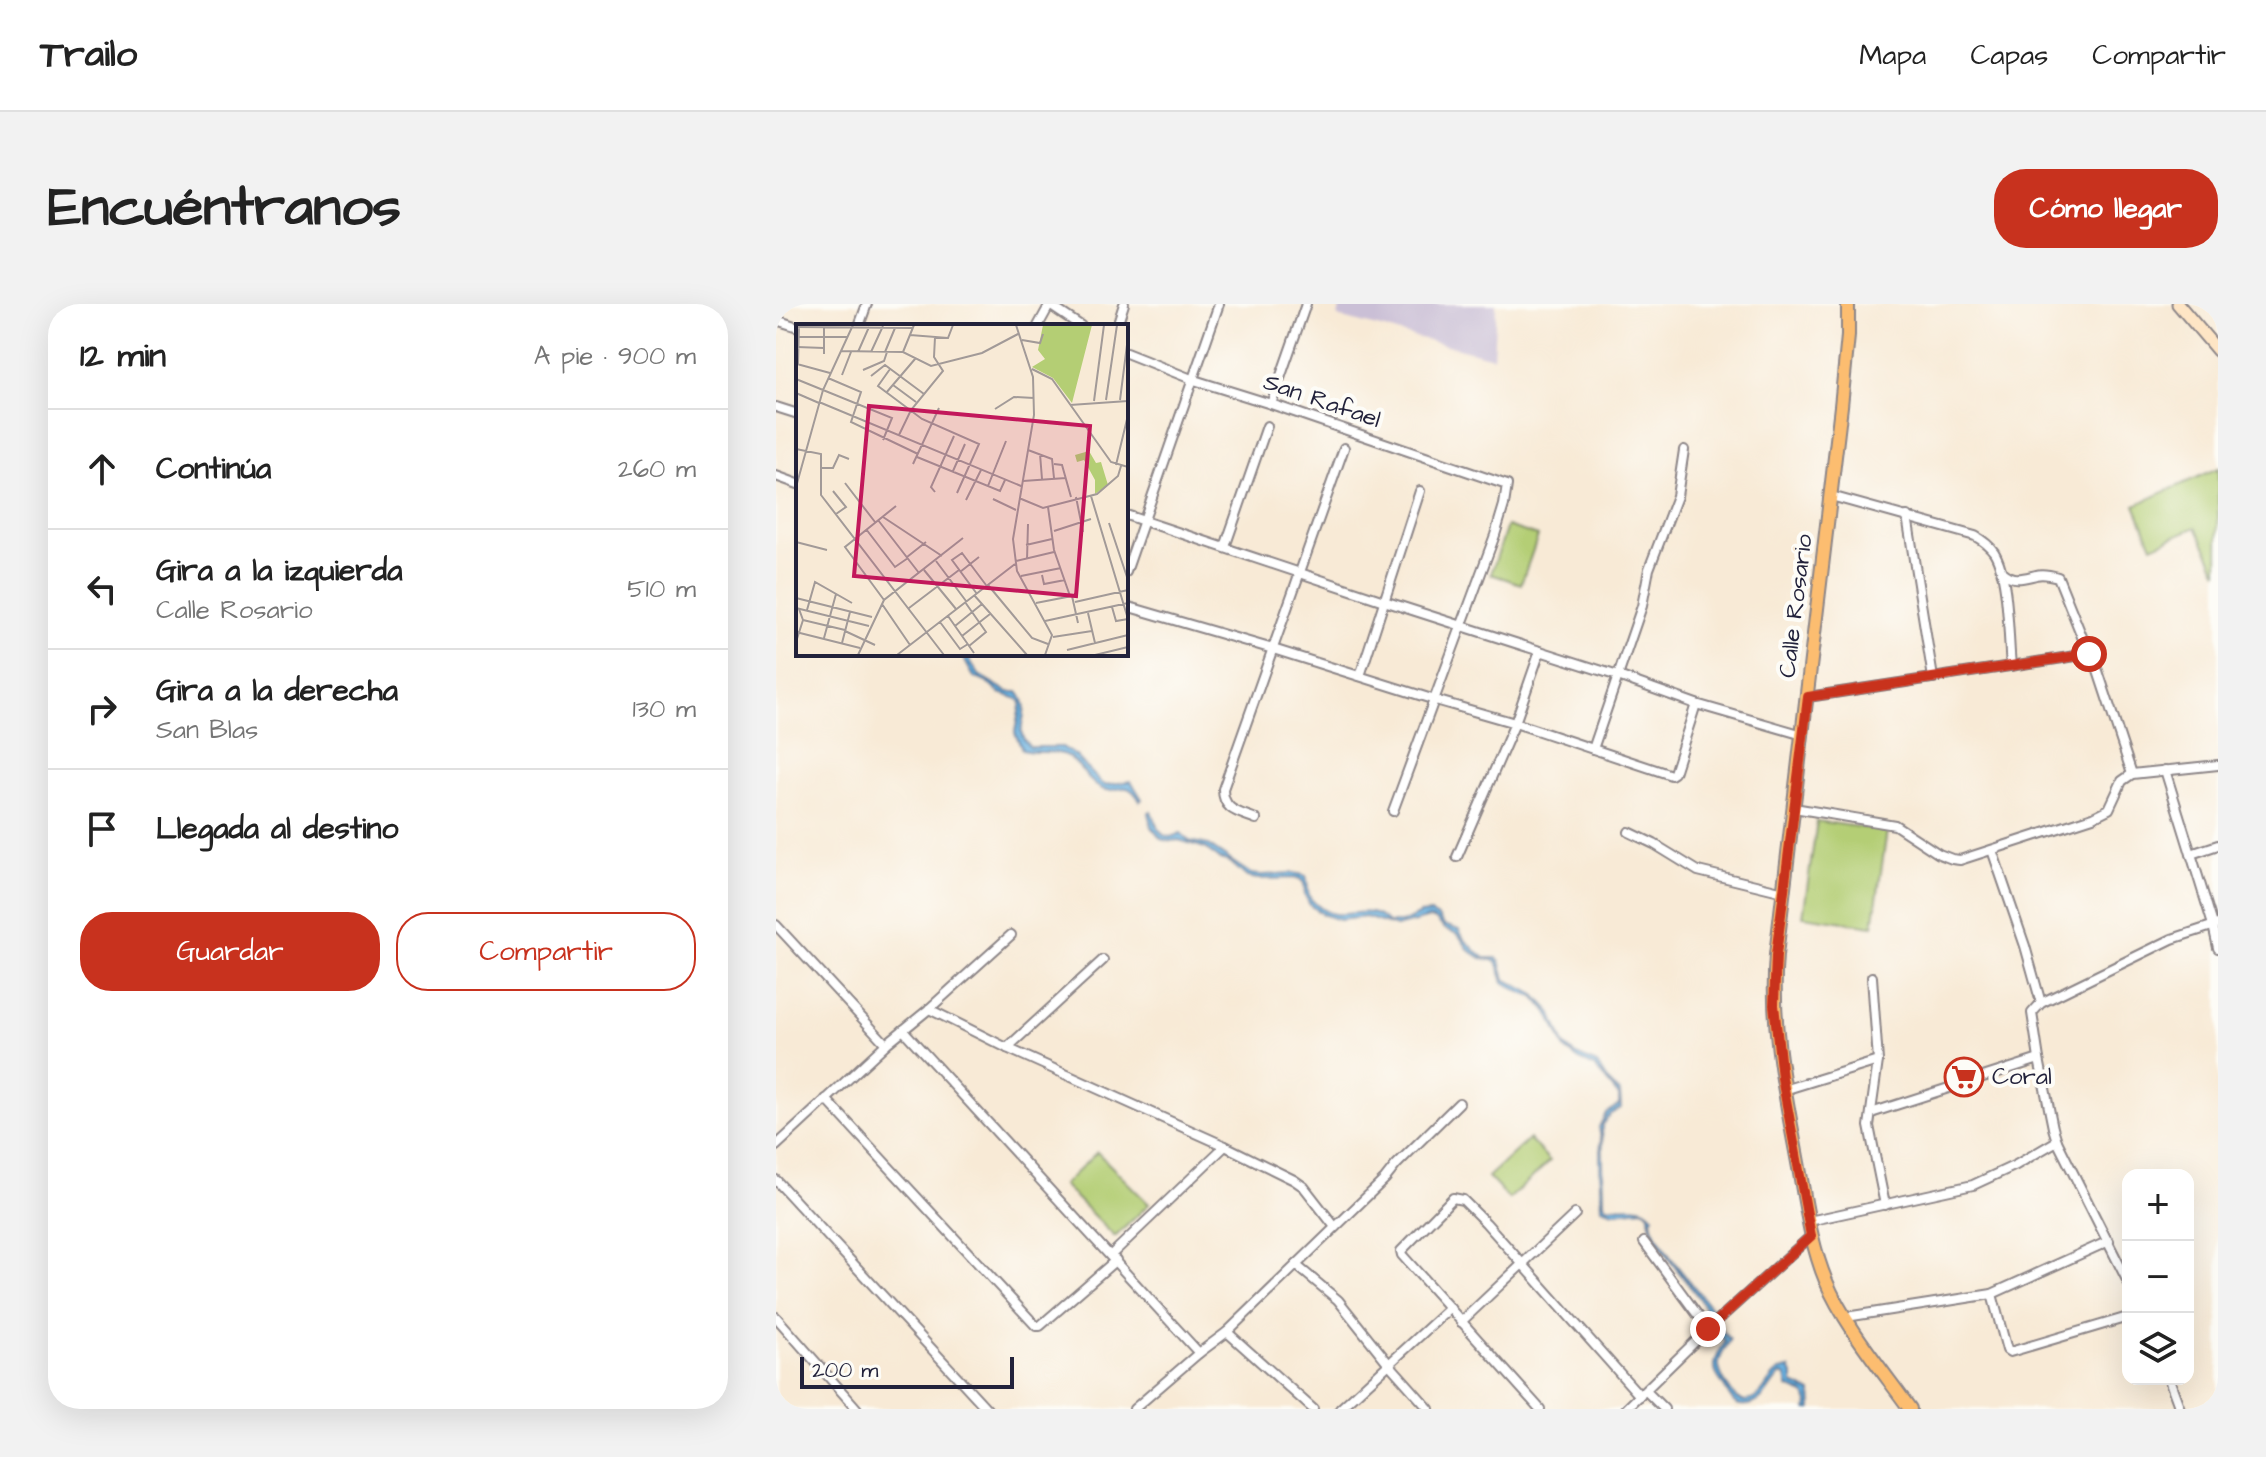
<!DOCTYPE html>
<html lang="es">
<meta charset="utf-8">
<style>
body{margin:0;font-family:"Architects Daughter",sans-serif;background:#f2f2f2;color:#222}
.controls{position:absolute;right:24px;bottom:24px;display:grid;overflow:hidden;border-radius:16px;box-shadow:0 8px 32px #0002}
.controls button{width:72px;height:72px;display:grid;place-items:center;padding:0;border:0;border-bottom:2px solid #e0e0e0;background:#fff;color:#222;font:40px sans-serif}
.scale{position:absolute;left:24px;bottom:20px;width:214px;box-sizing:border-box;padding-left:8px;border:4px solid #22223b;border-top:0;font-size:22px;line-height:28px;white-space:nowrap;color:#22223b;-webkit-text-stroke:6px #fdfcf7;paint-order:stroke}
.stop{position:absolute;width:24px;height:24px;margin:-18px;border:6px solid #c8321e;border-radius:50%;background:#fff}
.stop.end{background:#c8321e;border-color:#fff;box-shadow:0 2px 8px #0008}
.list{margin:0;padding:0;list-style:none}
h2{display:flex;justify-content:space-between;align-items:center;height:104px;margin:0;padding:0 32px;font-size:34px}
h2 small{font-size:26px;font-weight:400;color:#767676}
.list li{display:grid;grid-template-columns:52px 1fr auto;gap:24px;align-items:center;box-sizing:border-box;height:120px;padding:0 32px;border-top:2px solid #e0e0e0}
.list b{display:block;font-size:30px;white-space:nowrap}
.list p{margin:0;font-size:26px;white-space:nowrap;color:#767676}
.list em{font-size:26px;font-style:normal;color:#767676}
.actions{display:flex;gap:16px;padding:24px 32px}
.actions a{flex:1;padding:18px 0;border:2px solid #c8321e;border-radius:32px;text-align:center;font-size:28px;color:#c8321e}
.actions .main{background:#c8321e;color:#fff}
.icon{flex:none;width:44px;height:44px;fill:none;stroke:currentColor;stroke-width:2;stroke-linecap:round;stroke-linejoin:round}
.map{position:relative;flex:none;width:1442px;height:1105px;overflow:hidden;border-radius:32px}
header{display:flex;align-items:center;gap:48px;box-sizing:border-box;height:112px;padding:0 40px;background:#fff;border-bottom:2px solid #e0e0e0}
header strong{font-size:38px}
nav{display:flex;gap:44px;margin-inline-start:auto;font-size:28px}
.intro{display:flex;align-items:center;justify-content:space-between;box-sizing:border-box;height:192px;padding:0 48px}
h1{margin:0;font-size:56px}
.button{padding:20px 36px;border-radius:32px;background:#c8321e;color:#fff;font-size:28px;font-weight:700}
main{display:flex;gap:48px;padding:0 48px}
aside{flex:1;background:#fff;border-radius:32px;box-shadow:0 8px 32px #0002}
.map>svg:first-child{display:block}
.industrial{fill:#cabfd6}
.green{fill:#b4ce74;stroke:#6b7858;stroke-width:2}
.water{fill:#68afde;stroke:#45688c;stroke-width:2}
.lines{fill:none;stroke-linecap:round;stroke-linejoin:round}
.street-casing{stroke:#8d8688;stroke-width:12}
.secondary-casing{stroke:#8d8688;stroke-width:15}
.primary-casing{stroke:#8d8688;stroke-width:16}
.street{stroke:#fff;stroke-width:8}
.secondary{stroke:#fee5c5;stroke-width:11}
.primary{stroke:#fcbd6f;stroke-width:12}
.route{stroke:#c8321e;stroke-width:10}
.labels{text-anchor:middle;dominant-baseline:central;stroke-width:8;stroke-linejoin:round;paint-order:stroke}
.street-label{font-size:24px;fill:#22223b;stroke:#fdfcf7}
.poi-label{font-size:24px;fill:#22223b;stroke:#fdfcf7;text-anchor:start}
.inset-road{fill:none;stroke:#a29a98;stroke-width:2}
.view{fill:#c2185b;fill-opacity:0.15;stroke:#c2185b;stroke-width:4}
.inset-edge{fill:none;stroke:#22223b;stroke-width:4}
</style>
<header>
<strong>Trailo</strong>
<nav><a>Mapa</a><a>Capas</a><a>Compartir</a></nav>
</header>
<div class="intro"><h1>Encuéntranos</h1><a class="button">Cómo llegar</a></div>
<main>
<aside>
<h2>12 min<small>A pie · 900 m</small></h2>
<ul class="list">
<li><svg class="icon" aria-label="ahead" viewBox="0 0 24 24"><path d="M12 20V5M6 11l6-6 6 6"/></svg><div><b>Continúa</b></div><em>260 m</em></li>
<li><svg class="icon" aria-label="left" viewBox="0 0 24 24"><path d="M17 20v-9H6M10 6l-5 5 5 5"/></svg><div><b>Gira a la izquierda</b><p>Calle Rosario</p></div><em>510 m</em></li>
<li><svg class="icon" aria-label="right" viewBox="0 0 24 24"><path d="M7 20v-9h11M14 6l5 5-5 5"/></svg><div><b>Gira a la derecha</b><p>San Blas</p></div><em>130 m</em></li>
<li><svg class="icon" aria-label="arrive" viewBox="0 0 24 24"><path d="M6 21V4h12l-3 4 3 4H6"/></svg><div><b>Llegada al destino</b></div></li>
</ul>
<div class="actions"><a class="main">Guardar</a><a>Compartir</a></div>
</aside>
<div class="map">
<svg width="1442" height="1105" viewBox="0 0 1442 1105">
<rect width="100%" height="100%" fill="#fdfcf7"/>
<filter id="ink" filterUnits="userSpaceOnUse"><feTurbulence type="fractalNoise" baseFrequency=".0125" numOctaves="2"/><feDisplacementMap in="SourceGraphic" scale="16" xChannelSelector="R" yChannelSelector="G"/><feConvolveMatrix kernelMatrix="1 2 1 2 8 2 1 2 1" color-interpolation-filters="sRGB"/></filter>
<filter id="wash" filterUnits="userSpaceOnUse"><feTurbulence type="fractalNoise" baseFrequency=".006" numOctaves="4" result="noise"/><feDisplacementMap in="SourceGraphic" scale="32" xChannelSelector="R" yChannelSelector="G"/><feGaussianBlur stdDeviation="1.8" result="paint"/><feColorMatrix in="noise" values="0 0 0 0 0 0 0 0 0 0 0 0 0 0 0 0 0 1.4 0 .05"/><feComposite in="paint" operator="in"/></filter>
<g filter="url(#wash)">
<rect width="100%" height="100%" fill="#f8ead6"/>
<polygon class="industrial" points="565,0 720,0 717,53 562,13"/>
<g class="green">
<polygon points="1442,164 1442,268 1420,223 1376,242 1359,201"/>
<polygon points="731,222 762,232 745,280 715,270"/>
<polygon points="1041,517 1111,527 1097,622 1027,612"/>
<polygon points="753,835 774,857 733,895 712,873"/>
<polygon points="321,848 373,900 339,933 287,881"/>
</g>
<g class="water">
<path d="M185,350h5l13,21 29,17h10c18,21 -9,36 12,55h32l14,9 24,26 5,3 26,-4 11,18 -2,2c-16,-28 -23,-1 -43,-15 -12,-8 -18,-25 -32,-31 -12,-5 -30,-1 -43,-5l-7,-18 6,-30 -3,-3 -18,-6 -12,-10 -14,-6z"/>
<path d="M375,507c3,7 7,25 18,26 4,0 8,-3 12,-4l8,8 19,4 43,29c18,4 37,-5 55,2 2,6 1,13 3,19 1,5 4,6 8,10 25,23 47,-7 71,18h14l18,-9 11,-1 7,4 6,8 15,5 5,9 12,12 9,7h12l3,3 5,18 30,16 16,17 13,33 10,9 23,10 9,15 14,14 1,15 -12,7 -7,10 2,77 3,4c17,3 35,-6 46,10l-2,4c10,33 39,59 59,87l4,9 -1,4h-3c-12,-36 -62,-71 -61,-107l-6,-4 -29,3 -12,-4 -2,-49 1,-19 -2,-13 7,-14 13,-8v-9l-24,-29 -16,-7 -14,-11 -17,-37 -14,-15 -12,-4 -18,-11 -7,-21 -16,-3 -12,-8 -11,-16 -13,-5 -9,-9 -6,-2 -34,9 -30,-10 -27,3 -17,-6 -12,-9 -5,-10 -1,-12 -5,-5 -41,1 -11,-2 -17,-15 -10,-3 -15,-11 -26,-8 -10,1 -8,-2 -9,-11 -4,-15z"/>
<path d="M943,1023l11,13c-3,6 -10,15 -11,23 -2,10 15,39 27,38 22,-2 19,-30 44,-33l3,6v10l18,8 1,17h-5l1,-6 -3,-9 -17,-7 -2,-11 -4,-2c-12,8 -14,25 -30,30 -18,5 -20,-4 -27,-16 -4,-8 -11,-13 -10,-23 1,-7 6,-17 10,-23l-9,-13z"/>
</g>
</g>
<g filter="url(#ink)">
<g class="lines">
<g class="street-casing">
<g id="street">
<polyline points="272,0 305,22"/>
<polyline points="0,16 22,23"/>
<polyline points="83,22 91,0"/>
<polyline points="262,22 274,0"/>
<polyline points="341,22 348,0"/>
<polyline points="350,49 418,76 495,100 731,181 728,201 719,231 617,507"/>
<polyline points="495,100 530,0"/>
<polyline points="0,103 22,110"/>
<polyline points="0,172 22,180"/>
<path d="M1055,192l144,40c7,4 14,9 19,16 15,24 14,85 17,114"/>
<polyline points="350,211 608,297 842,372 920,400 1027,431"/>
<polyline points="1131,212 1157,374"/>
<polyline points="449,243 491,122"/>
<polyline points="350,268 443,0"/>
<path d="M1226,268c12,10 21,6 34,3 7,-2 15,0 22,2l31,77 9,17 34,103"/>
<polyline points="350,302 497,345 659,396 739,419 895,471 898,469 920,400"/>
<polyline points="584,372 644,187"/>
<polyline points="1032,393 1313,350"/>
<polyline points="817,445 866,302 873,265 901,192 908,146"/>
<polyline points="1389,466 1437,621 1442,644"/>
<polyline points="1018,504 1119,521 1163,550 1176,555 1184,556 1317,513 1333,505 1346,477 1356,470 1442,461"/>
<path d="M480,515c-17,-7 -33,-8 -33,-30l121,-341"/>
<polyline points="853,528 878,540 922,567 1008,588"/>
<polyline points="1216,546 1249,642 1265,699"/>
<polyline points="1415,550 1442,541"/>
<polyline points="681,553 739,419 764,347"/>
<polyline points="0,621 110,740"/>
<polyline points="1096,673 1102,757 1093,822 1109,901"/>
<polyline points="153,705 231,744 449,842 518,876 528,883 559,923"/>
<polyline points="127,726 423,1049"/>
<polyline points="231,744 327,656"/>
<polyline points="1008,786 1102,757"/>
<polyline points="50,795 260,1022 264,1022 340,956"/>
<polyline points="1095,809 1263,755"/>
<polyline points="0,842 110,740 153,705 235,631"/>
<polyline points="0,876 211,1105"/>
<polyline points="1033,917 1197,881 1240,861 1281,837"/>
<polyline points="868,938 932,1025"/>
<polyline points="335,951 449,842"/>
<polyline points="520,961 562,996 613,1060 653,1105"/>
<polyline points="1352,978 1281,837 1277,824 1263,755 1256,709 1265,699 1396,635 1442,620"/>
<polyline points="1216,990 1231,1046 1234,1048 1352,1013"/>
<polyline points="0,1013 81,1105"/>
<polyline points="1070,1013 1216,990 1333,937"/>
<polyline points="685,1018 799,910"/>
<polyline points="451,1028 537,1105"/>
<polyline points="1393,1075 1404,1105"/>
<polyline points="870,1087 888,1105"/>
<polyline points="358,1105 423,1049 451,1028 609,875 620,861 683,799"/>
<polyline points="564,1105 674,1004"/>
<polyline points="764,1105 626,951 625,947 677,894 687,896 710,919 864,1092"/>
<polyline points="850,1105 932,1025 1035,932"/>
</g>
</g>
<g class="secondary-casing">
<polyline id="secondary" points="1402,0 1442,47"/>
</g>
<g class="primary-casing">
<path id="primary" d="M1072,0v32l-7,70 -65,549c-6,73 10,142 23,213 7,38 12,77 27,113 17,42 57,90 84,128"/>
</g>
<use href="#street" class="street"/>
<use href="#secondary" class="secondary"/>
<use href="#primary" class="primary"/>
</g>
</g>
<g class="lines" filter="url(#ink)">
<polyline class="route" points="932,1025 1035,932 1006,774 998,701 1000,651 1032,393 1313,350"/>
</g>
<defs>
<g id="supermarket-ring" transform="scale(2)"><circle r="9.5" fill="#fdfcf7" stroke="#c8321e" stroke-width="1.5"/><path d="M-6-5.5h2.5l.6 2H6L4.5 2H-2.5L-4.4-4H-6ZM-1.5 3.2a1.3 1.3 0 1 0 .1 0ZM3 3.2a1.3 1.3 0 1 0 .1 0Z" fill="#c8321e"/></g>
</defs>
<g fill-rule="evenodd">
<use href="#supermarket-ring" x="1188" y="773"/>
</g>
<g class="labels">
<g class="street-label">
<text transform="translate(546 97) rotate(19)">San Rafael</text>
<text transform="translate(1020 302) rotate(-83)">Calle Rosario</text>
</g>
<g class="poi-label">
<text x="1216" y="773">Coral</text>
</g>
</g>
<g transform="translate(20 20)">
<rect width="332" height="332" fill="#f8ead6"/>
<path d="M247,1h49l-20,78 -19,-25 -21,-11 13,-8 -7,-9zM293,127l7,12 5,-1 7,23 -13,9v-14l-11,-20 -7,2 -2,-7z" fill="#b4ce74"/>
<path class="inset-road" d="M220,1l17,52 1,38 -21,124 4,32 35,64 -7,20M0,3l116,1M114,11l38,3 5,-13M0,13h51M226,16l18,3 3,-9M1,23l27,1M45,27l62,1 28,14 51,-13 36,-19M62,28l11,-25M75,28l12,-26M89,28l10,-24M107,28l11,-27M28,30v-27M1,40l33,9M2,40l1,-39M94,45l-12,17 44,33 57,25 -22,49M236,45l20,10 59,83 17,5M67,46l21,-9 3,-9M46,51l9,-23M75,52l14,-11 39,29M32,54l33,14 -10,30 67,32M0,55l96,39 -9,22M97,61l23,17M0,69l23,10M90,69l29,-34M310,76l11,-75M324,76l8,-63M298,77l10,-76M23,78l202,84M274,81l58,-4M199,85l19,-12 20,1M103,111l12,-25 32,-39 -9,-14 1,-20M0,125l25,5v41l123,160M232,126l24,9 2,19M244,130l2,25M121,133l83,34 5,-11M117,140l26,-56M258,140l8,1 9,32M320,141l12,-50M24,144h13l6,-13 10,4M157,147l12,-27M227,157l43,-3M49,159l30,39M192,162l18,-45M0,163l27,-97 30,-65M37,167l13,16 -10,7M139,168l-4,-5 23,-51M295,172l37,123M280,173l7,35M223,174l24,10 54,-14 21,-18 3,-10M197,175l23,11M170,176l15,-30M252,183l6,43 16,46M87,193l59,39M82,196l41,53M313,199l19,57M70,205l29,38 13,-9M258,207l37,-12M0,218l31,8M230,221l26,-6M111,233l19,-15M231,236l1,-36M140,237l30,40M220,237l38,-9M128,246l32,39M164,248l19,-15M246,251l2,9 21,-4M225,252l40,-8M192,261l44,53 16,6M181,270l-25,-34 10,-7 24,32M178,271l53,60M0,274l76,19M88,276l-39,-53 51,-41M169,278l21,30 -17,14M279,278l53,-12M240,279l36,-7 6,27M86,280l28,41M316,283l4,14 12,-2M0,284l73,18M113,284l50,-38M11,286l8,-28 37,21M292,289l7,30M152,292l26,37M7,296l42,10M249,297l83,-18M144,298l20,27 8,-5M159,302l27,-22M49,307l30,14M0,308l64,16M166,312l28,-22M257,313l39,-6M28,314l12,-44M0,318l7,-22 -4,-11M46,319l8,-31M271,326l61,-15M62,331l26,-55 79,-62M101,331l118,-91M299,331l33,-8"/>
<path class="view" d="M73,82l221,20 -14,170 -222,-20z"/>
<rect width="332" height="332" class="inset-edge"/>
</g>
</svg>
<div class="controls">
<button>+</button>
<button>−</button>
<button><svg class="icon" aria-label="layers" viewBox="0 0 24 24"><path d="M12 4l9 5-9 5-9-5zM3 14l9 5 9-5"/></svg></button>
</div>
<div class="scale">200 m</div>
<div class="stop" style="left:1313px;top:350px"></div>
<div class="stop end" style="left:932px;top:1025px"></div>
</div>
</main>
